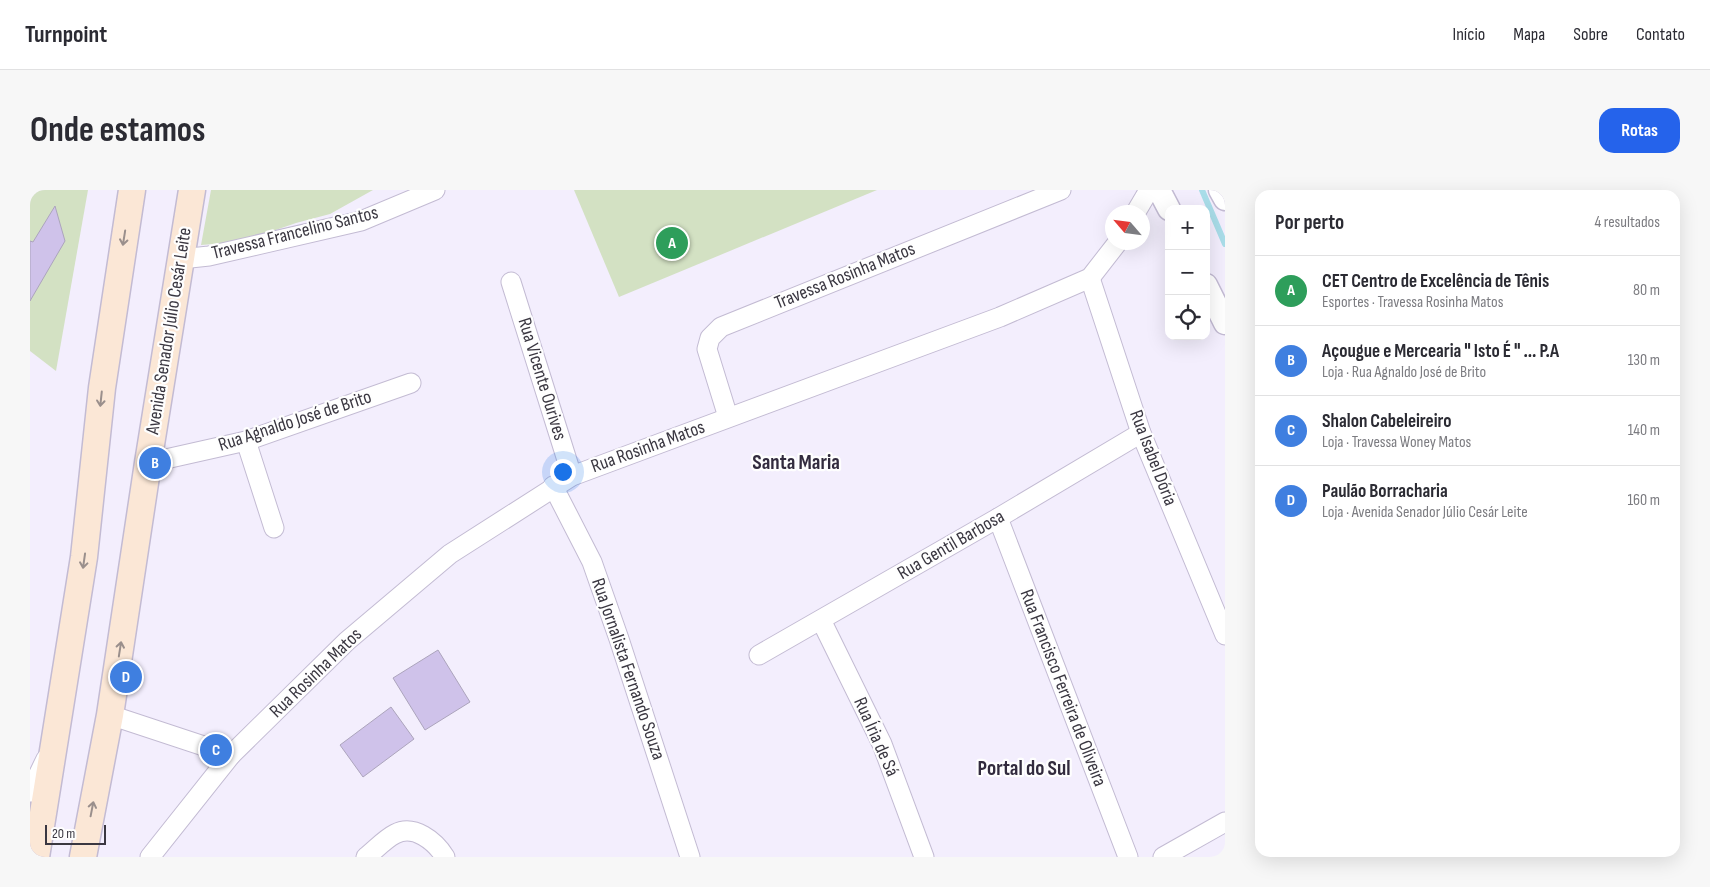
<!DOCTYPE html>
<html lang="pt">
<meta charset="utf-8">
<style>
body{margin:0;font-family:"Sofia Sans Condensed",sans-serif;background:#f7f7f7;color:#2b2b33}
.controls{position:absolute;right:15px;top:15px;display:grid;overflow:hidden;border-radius:10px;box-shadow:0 5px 20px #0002}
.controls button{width:45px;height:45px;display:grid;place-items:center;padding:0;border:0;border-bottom:1px solid #e1e1e2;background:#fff;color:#2b2b33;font:25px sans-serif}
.compass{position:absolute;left:1075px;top:15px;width:45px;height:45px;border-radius:50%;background:#fff;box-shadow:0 5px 20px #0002;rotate:298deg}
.scale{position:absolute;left:15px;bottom:12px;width:61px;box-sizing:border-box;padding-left:5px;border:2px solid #3a3741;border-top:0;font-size:14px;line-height:18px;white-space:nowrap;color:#3a3741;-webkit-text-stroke:4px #fefefe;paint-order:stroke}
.you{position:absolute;left:532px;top:281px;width:18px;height:18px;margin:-12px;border:4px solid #fff;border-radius:50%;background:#1a73e8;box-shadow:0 0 0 8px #1a73e833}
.badge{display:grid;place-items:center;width:32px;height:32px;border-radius:50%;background:#2563eb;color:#fff;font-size:16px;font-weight:700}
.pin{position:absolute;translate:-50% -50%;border:2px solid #fff;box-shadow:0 1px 5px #0006}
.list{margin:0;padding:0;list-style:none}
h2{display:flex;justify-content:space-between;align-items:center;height:65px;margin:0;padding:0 20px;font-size:21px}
h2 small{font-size:16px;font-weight:400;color:#7c7c81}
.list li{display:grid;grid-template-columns:32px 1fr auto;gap:15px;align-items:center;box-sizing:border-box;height:70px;padding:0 20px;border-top:1px solid #e1e1e2}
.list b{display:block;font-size:19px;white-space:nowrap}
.list p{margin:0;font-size:16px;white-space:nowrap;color:#7c7c81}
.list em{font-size:16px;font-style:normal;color:#7c7c81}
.icon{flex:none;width:28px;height:28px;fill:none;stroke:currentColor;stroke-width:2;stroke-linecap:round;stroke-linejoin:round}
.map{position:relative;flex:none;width:1195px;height:667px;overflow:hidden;border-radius:15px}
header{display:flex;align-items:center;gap:30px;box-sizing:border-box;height:70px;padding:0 25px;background:#fff;border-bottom:1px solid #e1e1e2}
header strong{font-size:24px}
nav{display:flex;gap:28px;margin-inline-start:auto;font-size:18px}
.intro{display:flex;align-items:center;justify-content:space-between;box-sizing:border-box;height:120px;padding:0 30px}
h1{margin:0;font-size:35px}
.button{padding:12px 22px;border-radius:15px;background:#2563eb;color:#fff;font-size:18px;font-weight:700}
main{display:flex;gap:30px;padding:0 30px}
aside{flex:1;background:#fff;border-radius:15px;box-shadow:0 5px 20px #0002}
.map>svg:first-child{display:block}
.green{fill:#d3e1c3}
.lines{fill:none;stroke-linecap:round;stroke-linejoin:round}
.stream{stroke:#a9dde9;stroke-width:6}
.building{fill:#cfc2ea;stroke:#aca4bc}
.minor-casing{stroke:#c3bbd3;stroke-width:21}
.tertiary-casing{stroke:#c3bbd3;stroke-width:25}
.secondary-casing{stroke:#c3bbd3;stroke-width:29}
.minor{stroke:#fff;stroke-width:19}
.tertiary{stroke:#fff;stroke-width:22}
.secondary{stroke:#fbe7d6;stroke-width:26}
.oneway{stroke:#9a8f8c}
.labels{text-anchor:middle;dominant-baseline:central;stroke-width:4.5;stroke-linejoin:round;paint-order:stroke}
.street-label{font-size:19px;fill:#3a3741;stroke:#fefefe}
.quarter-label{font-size:21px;font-weight:bold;fill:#322b3e;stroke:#fefefe}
</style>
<header>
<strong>Turnpoint</strong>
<nav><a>Início</a><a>Mapa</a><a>Sobre</a><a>Contato</a></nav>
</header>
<div class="intro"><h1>Onde estamos</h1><a class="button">Rotas</a></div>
<main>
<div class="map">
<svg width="1195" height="667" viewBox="0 0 1195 667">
<rect width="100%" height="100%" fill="#f3eefd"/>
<g class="green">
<polygon points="0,0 58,0 26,181 0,161"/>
<polygon points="181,0 343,0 300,24 266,33 211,52 171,55"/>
<polygon points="544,0 847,0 589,107"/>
</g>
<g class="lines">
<polyline class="stream" points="1172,0 1195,54"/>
</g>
<g class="building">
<polygon points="25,16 35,51 0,111 0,51 3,52"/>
<polygon points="408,460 440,512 395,540 363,488"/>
<polygon points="361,517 384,549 333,587 310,555"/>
</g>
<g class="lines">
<g class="minor-casing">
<g id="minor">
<polyline points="1106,22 1119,0"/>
<polyline points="151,69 179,66 331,31 405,0"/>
<polyline points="1060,88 1111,243 1195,445"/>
<polyline points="481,92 542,286"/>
<polyline points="698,227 677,159 680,148 691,137 1031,0"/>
<polyline points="216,251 244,338"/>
<polyline points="118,273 216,251 381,193"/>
<polyline points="523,296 562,372 589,449 660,667"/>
<polyline points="968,328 1098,667"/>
<polyline points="791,430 852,554 894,667"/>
<polyline points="729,465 968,328 1111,243"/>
<polyline points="80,525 201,565"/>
<polyline points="0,602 16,569"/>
<polyline points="120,667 201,565 317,451 420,364 542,286 970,127 1060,88 1088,52"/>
<path d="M336,667c9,-7 19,-18 29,-23 19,-10 40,7 50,23"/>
<polyline points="1133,667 1195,632"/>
</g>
</g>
<g class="tertiary-casing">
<g id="tertiary">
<polyline points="1129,0 1139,19"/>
<polyline points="1190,0 1195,9"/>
<polyline points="1176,95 1195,133"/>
</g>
</g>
<g class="secondary-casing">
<g id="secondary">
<polyline points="6,667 54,367 72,198 102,0"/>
<polyline points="53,667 80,525 118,273 162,0"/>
</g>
</g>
<use href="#minor" class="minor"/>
<use href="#tertiary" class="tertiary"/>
<use href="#secondary" class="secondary"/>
</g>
<defs><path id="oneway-shaft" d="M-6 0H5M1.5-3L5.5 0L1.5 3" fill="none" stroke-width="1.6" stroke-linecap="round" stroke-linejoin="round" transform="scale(1.25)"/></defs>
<g class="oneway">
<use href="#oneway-shaft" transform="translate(94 48) rotate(99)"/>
<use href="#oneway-shaft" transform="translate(71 209) rotate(96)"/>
<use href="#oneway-shaft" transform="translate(54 371) rotate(98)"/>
<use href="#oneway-shaft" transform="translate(90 459) rotate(-81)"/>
<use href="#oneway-shaft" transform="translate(62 619) rotate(-79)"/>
</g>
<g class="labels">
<g class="street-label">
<text transform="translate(265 43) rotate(-14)">Travessa Francelino Santos</text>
<text transform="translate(815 86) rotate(-22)">Travessa Rosinha Matos</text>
<text transform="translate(139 141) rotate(-81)">Avenida Senador Júlio Cesár Leite</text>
<text transform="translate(512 189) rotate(73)">Rua Vicente Ourives</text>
<text transform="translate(265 231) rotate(-18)">Rua Agnaldo José de Brito</text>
<text transform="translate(618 257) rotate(-20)">Rua Rosinha Matos</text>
<text transform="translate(1123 268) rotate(69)">Rua Isabel Dória</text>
<text transform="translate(921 355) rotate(-30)">Rua Gentil Barbosa</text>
<text transform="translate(598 479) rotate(71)">Rua Jornalista Fernando Souza</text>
<text transform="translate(286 483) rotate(-44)">Rua Rosinha Matos</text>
<text transform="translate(1033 498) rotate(69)">Rua Francisco Ferreira de Oliveira</text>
<text transform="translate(846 547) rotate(66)">Rua Íria de Sá</text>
</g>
<g class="quarter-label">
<text x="766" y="272">Santa Maria</text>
<text x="994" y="578">Portal do Sul</text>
</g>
</g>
</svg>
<div class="controls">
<button>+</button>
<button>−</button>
<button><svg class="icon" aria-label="locate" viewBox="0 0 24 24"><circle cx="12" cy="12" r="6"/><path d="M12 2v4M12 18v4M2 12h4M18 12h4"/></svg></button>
</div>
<svg class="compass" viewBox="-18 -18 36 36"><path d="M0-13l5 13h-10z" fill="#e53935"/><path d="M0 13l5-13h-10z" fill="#7c7c81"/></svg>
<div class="scale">20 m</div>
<div class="you"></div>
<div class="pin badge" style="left:642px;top:53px;background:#2e9e5b">A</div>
<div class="pin badge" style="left:125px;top:273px;background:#3f7fe0">B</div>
<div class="pin badge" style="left:186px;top:560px;background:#3f7fe0">C</div>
<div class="pin badge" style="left:96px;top:487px;background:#3f7fe0">D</div>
</div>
<aside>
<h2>Por perto<small>4 resultados</small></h2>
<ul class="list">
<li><span class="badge" style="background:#2e9e5b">A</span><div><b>CET Centro de Excelência de Tênis</b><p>Esportes · Travessa Rosinha Matos</p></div><em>80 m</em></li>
<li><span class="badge" style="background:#3f7fe0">B</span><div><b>Açougue e Mercearia &quot; Isto É &quot; ... P.A</b><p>Loja · Rua Agnaldo José de Brito</p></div><em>130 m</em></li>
<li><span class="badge" style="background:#3f7fe0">C</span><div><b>Shalon Cabeleireiro</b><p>Loja · Travessa Woney Matos</p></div><em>140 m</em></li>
<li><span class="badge" style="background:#3f7fe0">D</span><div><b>Paulão Borracharia</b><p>Loja · Avenida Senador Júlio Cesár Leite</p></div><em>160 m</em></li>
</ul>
</aside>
</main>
